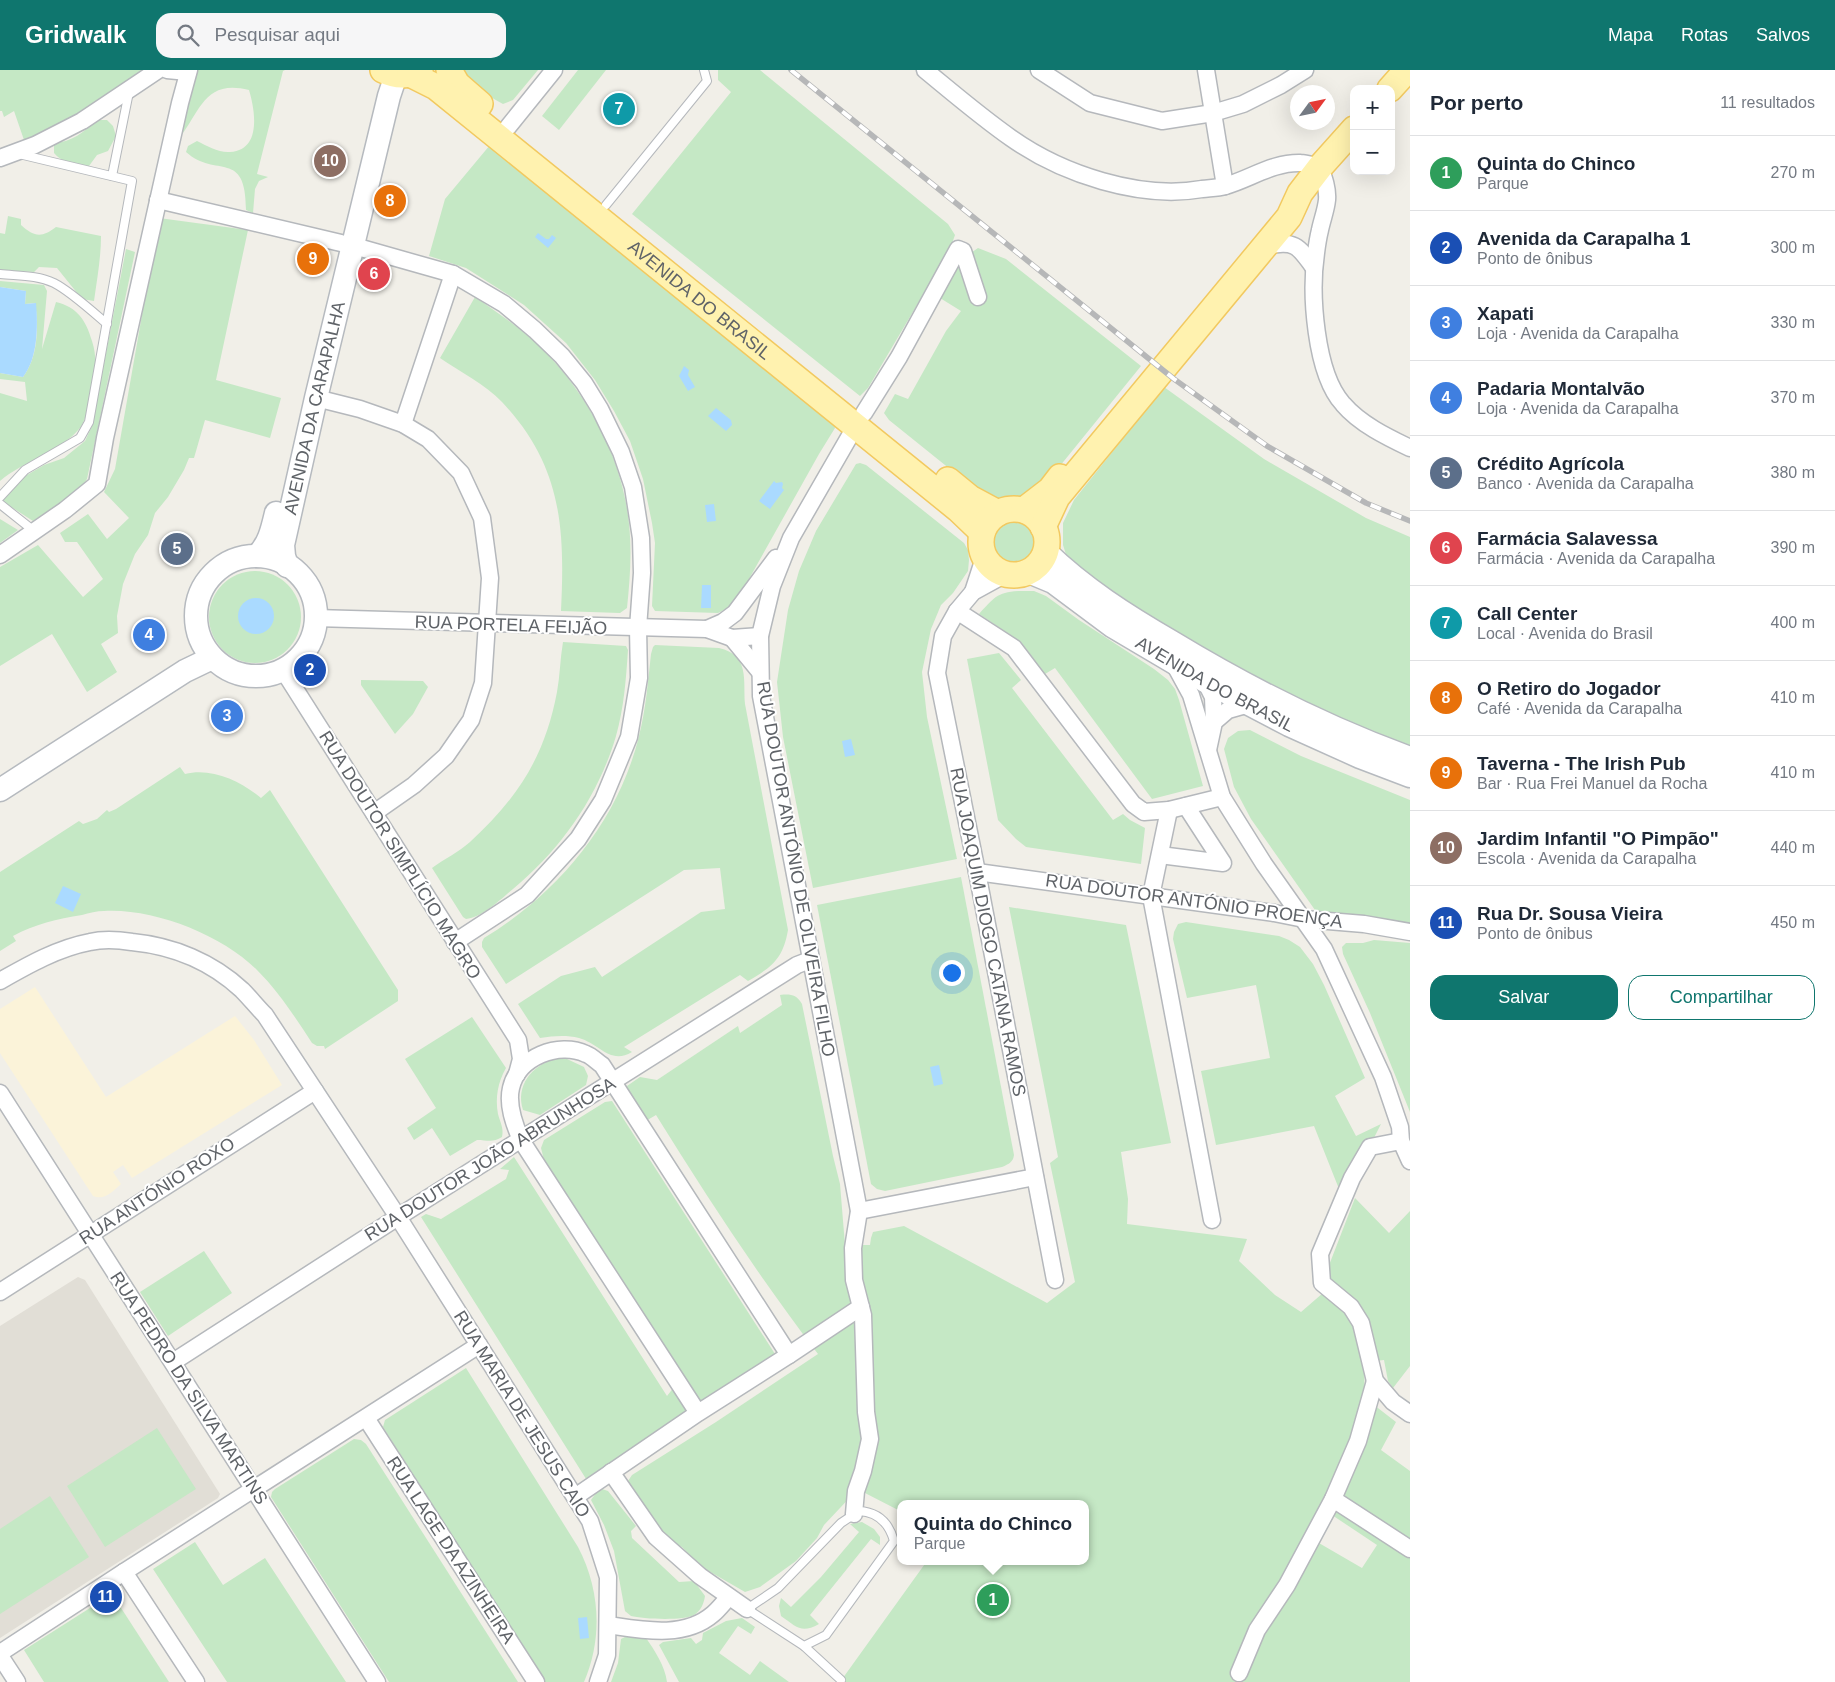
<!DOCTYPE html>
<html lang="pt">
<meta charset="utf-8">
<style>
body{margin:0;font-family:Arial,sans-serif;background:#f6f6f7;color:#1f2937}
.controls{position:absolute;right:15px;top:15px;display:grid;overflow:hidden;border-radius:10px;box-shadow:0 5px 20px #0002}
.controls button{width:45px;height:45px;display:grid;place-items:center;padding:0;border:0;border-bottom:1px solid #e0e1e3;background:#fff;color:#1f2937;font:25px sans-serif}
.compass{position:absolute;left:1290px;top:15px;width:45px;height:45px;border-radius:50%;background:#fff;box-shadow:0 5px 20px #0002;rotate:57deg}
.you{position:absolute;left:951px;top:902px;width:18px;height:18px;margin:-12px;border:4px solid #fff;border-radius:50%;background:#1a73e8;box-shadow:0 0 0 8px #1a73e833}
.badge{display:grid;place-items:center;width:32px;height:32px;border-radius:50%;background:#0f766e;color:#fff;font-size:16px;font-weight:700}
.pin{position:absolute;translate:-50% -50%;border:2px solid #fff;box-shadow:0 1px 5px #0006}
.popup{position:absolute;left:897px;top:1430px;width:192px;height:65px;box-sizing:border-box;display:grid;place-content:center;border-radius:10px;background:#fff;filter:drop-shadow(0 1px 4px #0005);font-size:16px;white-space:nowrap;color:#747a83}
.popup b{font-size:19px;color:#1f2937}
.popup::after{content:'';position:absolute;left:50%;top:100%;margin-left:-10px;border:10px solid transparent;border-top-color:#fff}
.list{margin:0;padding:0;list-style:none}
h2{display:flex;justify-content:space-between;align-items:center;height:65px;margin:0;padding:0 20px;font-size:21px}
h2 small{font-size:16px;font-weight:400;color:#747a83}
.list li{display:grid;grid-template-columns:32px 1fr auto;gap:15px;align-items:center;box-sizing:border-box;height:75px;padding:0 20px;border-top:1px solid #e0e1e3}
.list b{display:block;font-size:19px;white-space:nowrap}
.list p{margin:0;font-size:16px;white-space:nowrap;color:#747a83}
.list em{font-size:16px;font-style:normal;color:#747a83}
.actions{display:flex;gap:10px;padding:15px 20px}
.actions a{flex:1;padding:11px 0;border:1px solid #0f766e;border-radius:15px;text-align:center;font-size:18px;color:#0f766e}
.actions .main{background:#0f766e;color:#fff}
.icon{flex:none;width:28px;height:28px;fill:none;stroke:currentColor;stroke-width:2;stroke-linecap:round;stroke-linejoin:round}
.map{position:relative;flex:none;width:1410px;height:1612px;overflow:hidden}
header{display:flex;align-items:center;gap:30px;box-sizing:border-box;height:70px;padding:0 25px;background:#0f766e;color:#fff}
header strong{font-size:24px}
nav{display:flex;gap:28px;margin-inline-start:auto;font-size:18px}
.search{width:350px;height:45px;background:#f6f6f7;display:flex;align-items:center;gap:12px;box-sizing:border-box;padding:0 18px;border-radius:15px;color:#747a83;font-size:19px}
main{display:flex}
aside{flex:1;background:#fff}
.map>svg:first-child{display:block}
.education{fill:#e1ded6}
.green{fill:#c5e8c5;fill-rule:evenodd}
.sand{fill:#fbf3d9}
.water{fill:#aadaff}
.lines{fill:none;stroke-linecap:round;stroke-linejoin:round}
.service-casing{stroke:#b5b8bc;stroke-width:10}
.minor-casing{stroke:#b5b8bc;stroke-width:19}
.secondary-casing{stroke:#b6babf;stroke-width:25}
.primary-casing{stroke:#f2c960;stroke-width:28}
.service{stroke:#fff;stroke-width:8}
.minor{stroke:#fff;stroke-width:16}
.secondary{stroke:#fff;stroke-width:22}
.primary{stroke:#fff2af;stroke-width:25}
.rail-casing{stroke:#b6b7b8;stroke-width:5.5}
.rail{stroke:#fff;stroke-width:4;stroke-dasharray:11;stroke-linecap:butt}
.labels{text-anchor:middle;dominant-baseline:central;stroke-width:4;stroke-linejoin:round;paint-order:stroke}
.street-label{font-size:18px;fill:#5f6368;stroke:#fff}
</style>
<header>
<strong>Gridwalk</strong>
<div class="search"><svg class="icon" aria-label="search" viewBox="0 0 24 24"><circle cx="10" cy="10" r="6"/><path d="M15 15l6 6"/></svg>Pesquisar aqui</div>
<nav><a>Mapa</a><a>Rotas</a><a>Salvos</a></nav>
</header>
<main>
<div class="map">
<svg width="1410" height="1612" viewBox="0 0 1410 1612">
<rect width="100%" height="100%" fill="#f1efe8"/>
<polygon class="education" points="78,1207 85,1210 220,1424 218,1428 0,1568 0,1256"/>
<g class="green">
<path d="M0,0h145c-38,26 -76,56 -121,70l-10,-29 -10,6 -2,-6h-2z"/>
<path d="M198,0h87l-2,1 -26,103 11,3 -9,4 -4,8 -2,24 -7,-3c0,-62 -30,-31 -60,-58l2,-6 9,-5c10,5 22,12 33,11 32,-2 25,-42 19,-62 -44,-11 -48,20 -69,47l12,-53z"/>
<path d="M463,0h75l-25,30 -10,4c-16,-8 -30,-19 -40,-34z"/>
<polygon points="578,0 606,0 559,60 542,46"/>
<polygon points="718,0 760,0 948,154 955,165 950,179 868,318 860,326 632,144 731,22 718,10"/>
<path d="M96,50h11l6,6 3,10 -8,15 -11,4 -8,11c-14,1 -26,-3 -35,-13v-10c17,-1 31,-11 42,-23z"/>
<polygon points="490,75 833,351 835,358 819,384 740,525 730,537 718,543 655,541 652,536 655,473 652,453 643,409 630,371 614,341 595,310 566,273 524,235 466,198 429,186 445,129"/>
<path d="M8,146l13,3v6c13,12 21,13 35,2l45,9c0,22 -4,43 -7,65l-12,-2 -25,-31 -18,-1 -5,5 -34,-2v-37l5,1z"/>
<polygon points="159,148 248,160 216,310 281,328 270,368 205,350 194,388 189,388 184,400 168,427 155,443 148,465 135,484 123,514 117,546 118,563 101,574 117,602 87,622 52,564 0,596 0,497 38,475 83,527 103,509 77,472 65,472 60,463 88,444 107,469 129,448 104,422 115,399"/>
<polygon points="978,178 1006,189 1141,296 1051,407 1023,428 995,430 981,424 889,350 884,343 895,324 908,329 946,261 961,241 940,228 959,191"/>
<path d="M126,179l9,3 -48,227c-8,14 -40,33 -54,42l-31,-20 20,-23 22,-13 20,-7 21,-17 7,-15z"/>
<path d="M0,211l44,4 3,6 -5,58 14,-47c21,5 30,18 36,39 5,15 4,32 1,49 -3,11 -5,22 -10,33 -12,24 -62,39 -83,58v-88l27,8 -2,-19 -25,-3v-6l23,4c15,-19 16,-51 12,-74l-10,1 1,-13 -26,-4z"/>
<path d="M475,227c26,18 53,36 74,59 43,46 74,106 80,168 3,28 1,56 -2,84l-7,5 -59,-2c4,-83 1,-145 -59,-209 -16,-17 -43,-31 -62,-44z"/>
<polygon points="1164,317 1264,389 1366,448 1410,467 1410,680 1272,618 1128,535 1068,491 1063,475 1063,453 1074,430"/>
<polygon points="860,393 866,395 964,473 968,480 969,490 968,501 953,523 941,535 931,559 922,602 927,647 957,789 813,818 783,667 777,612 788,540 799,501 816,461 856,394"/>
<polygon points="0,449 18,460 0,473"/>
<circle cx="1014" cy="472" r="22"/>
<circle cx="255" cy="547" r="46"/>
<path d="M1020,521h14l12,5 33,24 75,49 14,11 7,9 4,11 24,86 -51,13 -97,-131 -10,6 -24,-32 -42,-28c15,-16 18,-22 41,-23z"/>
<path d="M563,572l63,4 2,4c-2,29 -4,58 -12,86 -18,61 -55,113 -103,153 -13,11 -30,28 -47,30l-3,-2 -31,-49c12,-9 27,-16 38,-26 48,-44 75,-86 87,-150 3,-16 3,-33 6,-50z"/>
<path d="M655,575l64,3c31,7 24,32 26,56l43,226c-5,29 -16,37 -40,51l-8,-6 -116,72 8,5c-22,13 -32,-8 -53,-14 -13,-3 -25,-2 -39,0l-22,-34 43,-28 34,-9 7,10 99,-65 24,-3 -5,-41 -36,2 -178,114 -24,-37v-5l2,-4c74,-45 134,-116 155,-202 7,-27 9,-55 12,-82l2,-7z"/>
<polygon points="999,583 1021,610 1012,618 1113,750 1123,744 1130,750 1145,758 1141,794 1026,777 1016,769 998,750 967,589"/>
<polygon points="361,610 423,611 428,617 413,644 395,664 361,615"/>
<polygon points="1250,660 1301,686 1410,730 1410,862 1322,850 1251,749 1234,717 1224,679 1228,668 1238,661"/>
<path d="M180,697l5,7c26,-7 56,7 76,24l9,-8 128,200v11l-73,48 -1,-3h-7l-5,-3c-17,-26 -33,-51 -55,-73 -35,-35 -103,-62 -153,-59 -7,0 -15,2 -22,4 -25,4 -47,9 -69,21l3,5 -16,10v-79l79,-51 4,3 14,-5 10,-9 2,2 7,-3z"/>
<path d="M961,807l53,278c-1,7 -5,9 -12,12l-117,24 -8,-2 -6,-5 -54,-279z"/>
<path d="M1009,837l117,18 45,218 -50,9 7,47 -1,25 120,15 -8,22 36,34 26,17 22,-19 31,26 10,51 1,28 31,24 -15,28 29,21v211h-570l87,-121h159v-57h-186v7l-35,-18 -9,-2 -32,34 -7,13 -21,23 -36,26 -15,5 -45,-26 -18,-19 -12,-5 -44,-58 6,-9 84,-53 102,-68c-59,-77 -111,-157 -162,-239l-12,7 -17,-30v-6l13,-9 17,3 81,-54 2,7 42,-28 -2,-10c10,-1 16,-1 22,9l31,152 7,28 5,61h25l1,-7 2,-6 31,-6 143,77 28,-21 -25,-119 8,-6zM1326,1441l51,34 -15,23 -50,-29z"/>
<polygon points="1186,852 1279,866 1289,870 1300,877 1313,894 1324,915 1365,1008 1335,1026 1356,1066 1381,1054 1343,1129 1314,1056 1216,1075 1201,1001 1270,988 1256,915 1187,928 1173,869 1174,862 1178,854"/>
<polygon points="1374,870 1410,873 1410,1042 1370,943 1343,884 1342,877 1346,873 1363,873"/>
<path d="M472,947l34,51c-8,14 -11,29 -8,46 2,8 6,14 4,23 -9,6 -15,3 -25,3l-27,16 -18,-28 -18,12 -7,-12 29,-20 -31,-49z"/>
<path d="M555,989h12l17,8 4,9 -2,9 -46,30 -17,-5c-8,-24 9,-45 32,-51z"/>
<polygon points="612,1031 775,1284 701,1334 544,1090 541,1078 544,1070 605,1032"/>
<polygon points="514,1087 667,1326 674,1317 687,1338 686,1345 588,1412 421,1147 426,1144 441,1149 506,1109 509,1100 500,1099"/>
<polygon points="1355,1128 1389,1163 1410,1141 1410,1296 1393,1318 1388,1311 1384,1290 1375,1291 1361,1237 1328,1212 1326,1203"/>
<polygon points="204,1181 232,1223 168,1266 140,1222"/>
<path d="M466,1298l112,179c22,42 25,91 6,135h-39l-162,-255 2,-7z"/>
<polygon points="157,1358 196,1419 105,1477 67,1416"/>
<polygon points="354,1369 361,1370 366,1374 518,1612 389,1612 271,1427 272,1422 275,1419"/>
<path d="M602,1419l6,2 28,35 -5,5 1,7 47,44 15,-1 11,15c-1,7 -4,15 -11,19 -10,6 -52,4 -63,1 -1,-1 -5,-4 -6,-5l-11,-60 -10,-26 -13,-25 5,-7z"/>
<polygon points="50,1426 89,1487 0,1544 0,1459"/>
<path d="M862,1452l12,7 6,8v8l-9,-6 -61,76 9,9c-18,10 -22,3 -38,-8l-2,-10 2,-8 10,9 30,-30 38,-45 -9,-8z"/>
<polygon points="195,1472 223,1515 265,1488 346,1612 227,1612 153,1499"/>
<polygon points="112,1524 169,1612 44,1612 24,1580"/>
<polygon points="742,1548 755,1557 751,1564 738,1556 719,1583 750,1605 760,1591 789,1612 679,1612 659,1575 663,1572 691,1568 696,1574 702,1570 703,1563 726,1551"/>
<path d="M627,1566l19,2c9,13 19,28 21,44h-56l7,-19 3,-24z"/>
</g>
<path class="sand" d="M35,917l71,110 129,-81 19,24 28,45 -150,93 -9,-13 -10,7 8,12c-8,7 -16,17 -28,12l-93,-143v-44z"/>
<g class="water">
<polygon points="538,163 546,169 549,169 552,165 556,168 548,178 535,167"/>
<path d="M0,217l26,4 -1,13 11,-1c2,23 2,55 -13,74l-23,-4z"/>
<polygon points="684,296 689,300 688,305 695,317 688,321 679,306"/>
<polygon points="716,338 731,350 732,355 726,361 708,346"/>
<polygon points="774,411 776,413 782,412 783,414 782,418 784,420 770,439 759,431"/>
<polygon points="714,434 716,451 707,452 705,435"/>
<polygon points="702,515 711,515 711,538 701,538"/>
<circle cx="256" cy="546" r="18"/>
<polygon points="851,669 855,685 845,687 842,671"/>
<polygon points="63,816 81,824 73,842 55,833"/>
<polygon points="939,995 943,1014 934,1016 930,997"/>
<polygon points="587,1547 589,1568 580,1569 578,1548"/>
</g>
<g class="lines">
<g class="service-casing">
<g id="service">
<polyline points="112,106 129,22"/>
<polyline points="606,135 707,11 704,0"/>
<path d="M0,204c18,2 37,1 54,9 16,8 39,29 53,41"/>
<polyline points="0,427 25,400 80,368 89,352 132,111 19,84"/>
<polyline points="0,434 34,461"/>
<path d="M859,1441c19,1 30,12 35,30l-68,94 -22,11 -57,-37 31,-21 63,-65z"/>
<polyline points="804,1576 841,1610"/>
</g>
</g>
<g class="minor-casing">
<g id="minor">
<polyline points="167,0 188,2"/>
<path d="M925,0c28,23 56,47 86,68 51,36 129,62 191,51 8,-1 16,-1 23,-3 25,-7 48,-24 76,-23 6,0 13,3 19,4 4,11 8,22 7,33 -1,10 -5,20 -7,30 -2,8 -3,15 -4,23 -6,40 -1,120 27,151 17,20 44,33 67,44"/>
<polyline points="1039,0 1090,33 1162,51 1213,43 1243,34 1281,15 1305,0"/>
<polyline points="1206,0 1225,116"/>
<polyline points="508,57 554,0"/>
<polyline points="0,88 35,75 82,51 158,0"/>
<polyline points="158,130 341,173"/>
<polyline points="354,176 453,204 504,234 535,260 562,286 584,313 600,339 621,382 633,417 641,468 642,503 638,558 639,608 629,667 603,730 578,769 527,825 455,872"/>
<path d="M1266,176c28,-6 32,-1 48,22"/>
<polyline points="316,328 360,339 403,354 428,369 461,403 482,448 490,508 483,613 471,650 446,686 414,715 374,743"/>
<polyline points="864,343 899,287 958,179 963,181 978,227"/>
<polyline points="403,354 453,204"/>
<polyline points="0,485 65,440 97,414 105,368 180,33 189,0"/>
<polyline points="1004,505 973,522 957,541 943,566 937,603 977,802 1055,1210"/>
<polyline points="973,522 984,488"/>
<polyline points="957,541 1014,578 1133,734 1144,742 1169,740 1222,727"/>
<polyline points="315,548 707,559 732,568 760,566"/>
<polyline points="707,559 723,552 735,543 776,488"/>
<polyline points="732,568 760,602"/>
<polyline points="1173,592 1191,625 1222,727 1264,794 1324,879 1383,1007 1400,1057 1401,1071 1410,1091"/>
<polyline points="283,600 518,970 521,989 517,1004"/>
<polyline points="1205,611 1213,627 1214,652"/>
<polyline points="1208,680 1214,652 1228,640 1249,634"/>
<polyline points="1169,740 1151,826 1212,1150"/>
<polyline points="1160,785 1223,793 1186,736"/>
<polyline points="977,802 1274,843 1304,849 1364,854 1410,862"/>
<path d="M0,911c28,-16 58,-33 90,-39 13,-3 29,-2 42,0 41,4 80,20 110,48 8,8 15,17 23,25l133,202 192,304 18,56 -1,78 -9,27"/>
<polyline points="0,1023 377,1612"/>
<polyline points="1401,1071 1370,1077 1352,1108 1320,1184 1322,1213 1351,1237 1361,1253 1375,1311 1393,1332 1410,1344"/>
<polyline points="859,1141 1035,1107"/>
<polyline points="0,1222 315,1021"/>
<polyline points="789,1285 861,1237"/>
<polyline points="173,1292 398,1147 797,895 810,890"/>
<polyline points="366,1348 536,1612"/>
<polyline points="611,1402 656,1467 700,1506 747,1539"/>
<path d="M575,1427l123,-84 91,-58 -187,-290c-5,-3 -10,-9 -16,-11 -27,-13 -68,3 -75,34 -4,17 3,36 10,52l177,273"/>
<polyline points="1333,1429 1410,1479"/>
<polyline points="854,1444 856,1421 863,1401 870,1369 866,1342 863,1245 854,1210 853,1178 859,1141 761,626 760,566 772,516 791,468 855,357"/>
<polyline points="124,1502 196,1612"/>
<path d="M608,1555c34,5 76,14 105,-11 6,-5 11,-12 16,-17"/>
<polyline points="0,1583 124,1502 479,1275"/>
<polyline points="0,1586 17,1612"/>
<polyline points="1239,1603 1257,1560 1287,1515 1333,1429 1358,1371 1375,1311"/>
</g>
</g>
<g class="secondary-casing">
<g id="secondary">
<path d="M1046,482c37,36 81,64 126,90 76,46 155,86 238,116"/>
<path d="M257,486c12,-12 15,-26 19,-43"/>
<circle cx="256" cy="546" r="60"/>
<path id="s1" d="M287,496l-3,-10 -1,-11 33,-147 73,-302 7,-21"/>
<path id="s2" d="M1029,502l24,10 59,44 93,55 84,44 71,32 50,19"/>
<polyline points="0,720 185,601 212,588"/>
</g>
</g>
<g class="primary-casing">
<g id="primary">
<path d="M383,0c12,6 25,7 37,0"/>
<polyline points="449,0 457,14 480,34"/>
<path id="s3" d="M410,4l26,13 522,422 24,23"/>
<polyline points="1390,19 1407,0"/>
<polyline points="948,410 970,428 998,443"/>
<circle cx="1014" cy="472" r="33"/>
<polyline points="1024,440 1050,420 1060,407"/>
<polyline points="1043,457 1057,427 1289,147 1300,123 1320,97 1354,59"/>
</g>
</g>
<use href="#service" class="service"/>
<use href="#minor" class="minor"/>
<use href="#secondary" class="secondary"/>
<use href="#primary" class="primary"/>
<g class="rail-casing">
<polyline id="rail" points="791,0 1174,309 1267,376 1366,433 1410,451"/>
</g>
<use href="#rail" class="rail"/>
</g>
<g class="labels">
<g class="street-label">
<text stroke="none"><textPath href="#s3" startOffset="368">AVENIDA DO BRASIL</textPath></text>
<text stroke="none"><textPath href="#s1" startOffset="162">AVENIDA DA CARAPALHA</textPath></text>
<text transform="translate(511 555) rotate(2)">RUA PORTELA FEIJÃO</text>
<text stroke="none"><textPath href="#s2" startOffset="218">AVENIDA DO BRASIL</textPath></text>
<text transform="translate(400 785) rotate(58)">RUA DOUTOR SIMPLÍCIO MAGRO</text>
<text transform="translate(796 799) rotate(80)">RUA DOUTOR ANTÓNIO DE OLIVEIRA FILHO</text>
<text transform="translate(1194 831) rotate(8)">RUA DOUTOR ANTÓNIO PROENÇA</text>
<text transform="translate(988 862) rotate(79)">RUA JOAQUIM DIOGO CATANA RAMOS</text>
<text transform="translate(490 1089) rotate(-32)">RUA DOUTOR JOÃO ABRUNHOSA</text>
<text transform="translate(157 1121) rotate(-33)">RUA ANTÓNIO ROXO</text>
<text transform="translate(189 1318) rotate(57)">RUA PEDRO DA SILVA MARTINS</text>
<text transform="translate(522 1344) rotate(58)">RUA MARIA DE JESUS CAIO</text>
<text transform="translate(451 1480) rotate(57)">RUA LAGE DA AZINHEIRA</text>
</g>
</g>
</svg>
<div class="controls">
<button>+</button>
<button>−</button>
</div>
<svg class="compass" viewBox="-18 -18 36 36"><path d="M0-13l5 13h-10z" fill="#e53935"/><path d="M0 13l5-13h-10z" fill="#747a83"/></svg>
<div class="you"></div>
<div class="pin badge" style="left:993px;top:1530px;background:#2e9e5b">1</div>
<div class="popup"><b>Quinta do Chinco</b>Parque</div>
<div class="pin badge" style="left:310px;top:600px;background:#1a4fb4">2</div>
<div class="pin badge" style="left:227px;top:646px;background:#3f7fe0">3</div>
<div class="pin badge" style="left:149px;top:565px;background:#3f7fe0">4</div>
<div class="pin badge" style="left:177px;top:479px;background:#5c6f8a">5</div>
<div class="pin badge" style="left:374px;top:204px;background:#e0444e">6</div>
<div class="pin badge" style="left:619px;top:39px;background:#0f9aa8">7</div>
<div class="pin badge" style="left:390px;top:131px;background:#e8710a">8</div>
<div class="pin badge" style="left:313px;top:189px;background:#e8710a">9</div>
<div class="pin badge" style="left:330px;top:91px;background:#8d6e63">10</div>
<div class="pin badge" style="left:106px;top:1527px;background:#1a4fb4">11</div>
</div>
<aside>
<h2>Por perto<small>11 resultados</small></h2>
<ul class="list">
<li><span class="badge" style="background:#2e9e5b">1</span><div><b>Quinta do Chinco</b><p>Parque</p></div><em>270 m</em></li>
<li><span class="badge" style="background:#1a4fb4">2</span><div><b>Avenida da Carapalha 1</b><p>Ponto de ônibus</p></div><em>300 m</em></li>
<li><span class="badge" style="background:#3f7fe0">3</span><div><b>Xapati</b><p>Loja · Avenida da Carapalha</p></div><em>330 m</em></li>
<li><span class="badge" style="background:#3f7fe0">4</span><div><b>Padaria Montalvão</b><p>Loja · Avenida da Carapalha</p></div><em>370 m</em></li>
<li><span class="badge" style="background:#5c6f8a">5</span><div><b>Crédito Agrícola</b><p>Banco · Avenida da Carapalha</p></div><em>380 m</em></li>
<li><span class="badge" style="background:#e0444e">6</span><div><b>Farmácia Salavessa</b><p>Farmácia · Avenida da Carapalha</p></div><em>390 m</em></li>
<li><span class="badge" style="background:#0f9aa8">7</span><div><b>Call Center</b><p>Local · Avenida do Brasil</p></div><em>400 m</em></li>
<li><span class="badge" style="background:#e8710a">8</span><div><b>O Retiro do Jogador</b><p>Café · Avenida da Carapalha</p></div><em>410 m</em></li>
<li><span class="badge" style="background:#e8710a">9</span><div><b>Taverna - The Irish Pub</b><p>Bar · Rua Frei Manuel da Rocha</p></div><em>410 m</em></li>
<li><span class="badge" style="background:#8d6e63">10</span><div><b>Jardim Infantil &quot;O Pimpão&quot;</b><p>Escola · Avenida da Carapalha</p></div><em>440 m</em></li>
<li><span class="badge" style="background:#1a4fb4">11</span><div><b>Rua Dr. Sousa Vieira</b><p>Ponto de ônibus</p></div><em>450 m</em></li>
</ul>
<div class="actions"><a class="main">Salvar</a><a>Compartilhar</a></div>
</aside>
</main>
